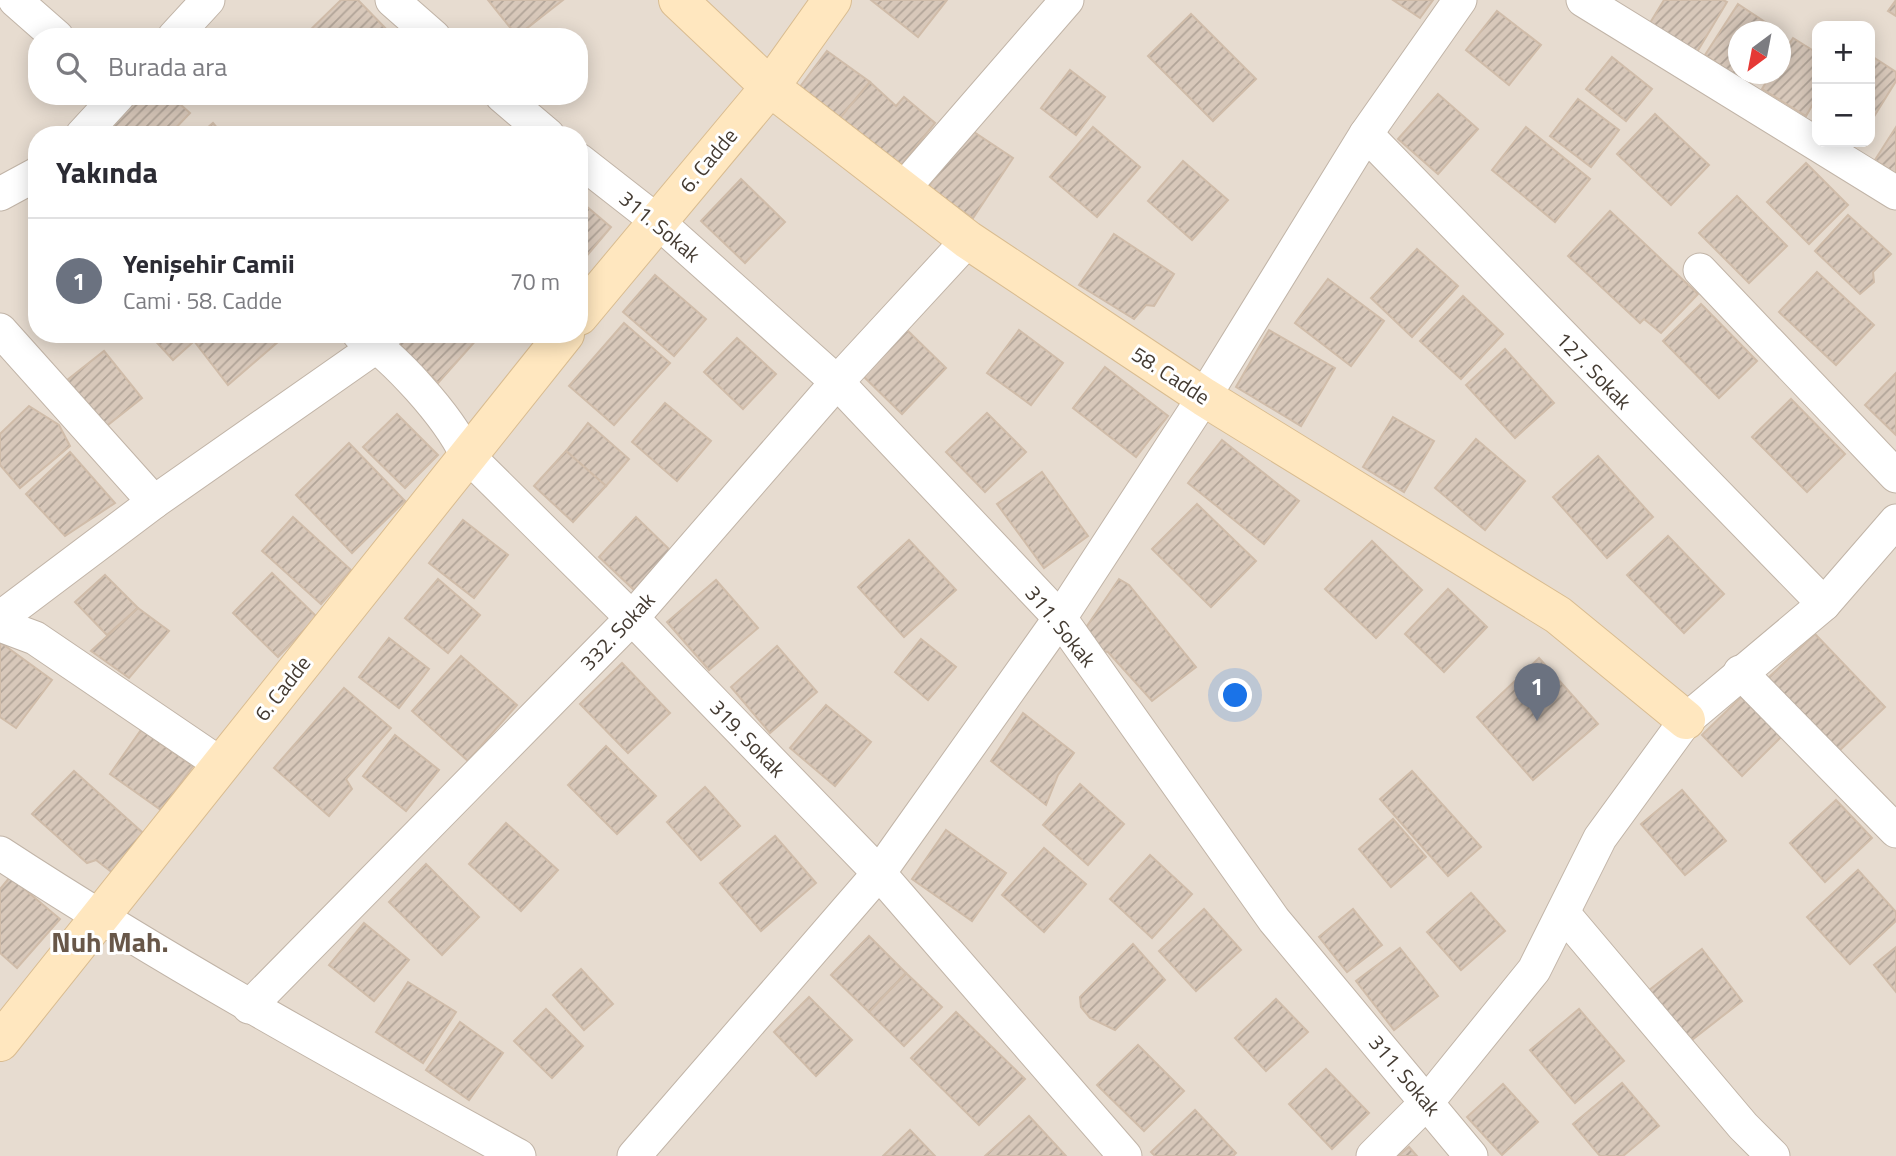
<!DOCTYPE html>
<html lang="tr">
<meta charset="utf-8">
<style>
body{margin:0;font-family:"Titillium Web",sans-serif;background:#f7f7f7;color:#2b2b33}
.controls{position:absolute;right:21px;top:21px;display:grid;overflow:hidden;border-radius:14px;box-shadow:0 4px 18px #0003}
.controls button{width:63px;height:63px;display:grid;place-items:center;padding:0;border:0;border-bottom:2px solid #e1e1e2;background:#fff;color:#2b2b33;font:35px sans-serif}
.compass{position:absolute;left:1728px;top:21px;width:63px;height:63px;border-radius:50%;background:#fff;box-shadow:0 4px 18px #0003;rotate:212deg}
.you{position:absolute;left:1236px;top:696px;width:24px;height:24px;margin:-18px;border:5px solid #fff;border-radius:50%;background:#1a73e8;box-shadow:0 0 0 10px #1a73e833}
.badge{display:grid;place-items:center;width:46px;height:46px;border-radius:50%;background:#1a73e8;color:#fff;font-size:23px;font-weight:700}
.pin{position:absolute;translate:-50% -58px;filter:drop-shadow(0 2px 4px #0008)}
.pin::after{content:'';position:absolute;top:37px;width:24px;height:21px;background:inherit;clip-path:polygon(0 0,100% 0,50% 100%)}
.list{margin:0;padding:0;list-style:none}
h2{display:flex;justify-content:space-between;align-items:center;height:91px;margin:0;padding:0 28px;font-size:30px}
h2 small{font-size:23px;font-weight:400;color:#7c7c81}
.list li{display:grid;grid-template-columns:46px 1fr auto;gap:21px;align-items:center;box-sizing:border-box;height:126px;padding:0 28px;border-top:2px solid #e1e1e2}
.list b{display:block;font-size:26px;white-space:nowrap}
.list p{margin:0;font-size:23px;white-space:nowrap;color:#7c7c81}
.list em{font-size:23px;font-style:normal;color:#7c7c81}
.icon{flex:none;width:38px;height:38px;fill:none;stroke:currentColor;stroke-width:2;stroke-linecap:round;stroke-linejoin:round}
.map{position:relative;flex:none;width:1896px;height:1156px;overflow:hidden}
.search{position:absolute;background:#fff;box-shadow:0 4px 18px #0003;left:28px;top:28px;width:560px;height:77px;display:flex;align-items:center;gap:18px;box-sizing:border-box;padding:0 24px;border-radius:28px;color:#7c7c81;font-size:26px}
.panel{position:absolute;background:#fff;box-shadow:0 4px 18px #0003;left:28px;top:126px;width:560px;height:217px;border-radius:28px}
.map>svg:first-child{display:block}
.residential{fill:#e7dcd0;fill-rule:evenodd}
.building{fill:url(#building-hatch);stroke:#d0bca9;stroke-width:2}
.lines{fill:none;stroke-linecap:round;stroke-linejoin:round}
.street-casing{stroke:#c1b4a7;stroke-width:35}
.secondary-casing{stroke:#d9bc90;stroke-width:40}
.street{stroke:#fff;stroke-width:33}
.secondary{stroke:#ffe7bf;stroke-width:38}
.labels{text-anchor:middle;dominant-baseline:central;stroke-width:6;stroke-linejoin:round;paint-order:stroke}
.street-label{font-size:21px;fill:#443b32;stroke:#fff}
.district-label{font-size:28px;font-weight:bold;fill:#685749;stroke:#fff}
</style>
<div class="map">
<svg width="1896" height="1156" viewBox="0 0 1896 1156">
<defs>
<pattern id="building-hatch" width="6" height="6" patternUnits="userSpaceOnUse" patternTransform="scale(1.75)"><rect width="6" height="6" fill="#d8c8ba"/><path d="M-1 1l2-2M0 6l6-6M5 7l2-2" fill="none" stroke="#b1a498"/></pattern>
</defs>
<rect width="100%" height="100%" fill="#f2ebe2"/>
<path class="residential" d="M0,0h1896v1156h-1896zM1817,26h53v116h-53zM1738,32h42v42h-42zM37,37h542v59h-542zM37,135h542v199h-542z"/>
<g class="building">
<polygon points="341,0 358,0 394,37 310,37 307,33"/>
<polygon points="488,0 563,0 517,36"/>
<polygon points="871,0 947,0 918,37"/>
<polygon points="1393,0 1433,0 1420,18"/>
<polygon points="1664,0 1723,0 1727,2 1697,52 1650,23"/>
<polygon points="1896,0 1896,16 1888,11"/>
<polygon points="1738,4 1780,32 1738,32 1738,74 1756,74 1749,84 1705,55"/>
<polygon points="1497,11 1541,45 1509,85 1466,50"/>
<polygon points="1191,14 1256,79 1213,121 1148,56"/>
<polygon points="1793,38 1817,53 1817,97 1806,116 1762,89 1771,74 1780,74 1780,58"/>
<polygon points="827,51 870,82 839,119 799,88"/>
<polygon points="1870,55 1896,72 1896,81 1870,123"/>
<polygon points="1612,57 1652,89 1626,121 1586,89"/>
<polygon points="1070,70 1105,97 1076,135 1041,108"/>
<polygon points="870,82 896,106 904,97 935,123 898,169 839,119"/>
<polygon points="1438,94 1478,129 1438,174 1398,139"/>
<polygon points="138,96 171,96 190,113 169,135 123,135 112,125"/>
<polygon points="1578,99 1619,130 1591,167 1550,136"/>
<polygon points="1655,114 1709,165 1671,205 1617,154"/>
<polygon points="213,123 223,135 199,135"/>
<polygon points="1093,127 1140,167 1097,217 1050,177"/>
<polygon points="1526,127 1590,179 1555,222 1492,170"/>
<polygon points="1896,127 1896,174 1875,160"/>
<polygon points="968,128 1013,158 973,218 928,188"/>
<polygon points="1183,161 1228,200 1192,240 1148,201"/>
<polygon points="1806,163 1848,205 1809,244 1767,202"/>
<polygon points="741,179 785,222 745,263 701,221"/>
<polygon points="1737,196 1787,246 1749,283 1699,233"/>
<polygon points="579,200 611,227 579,265"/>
<polygon points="1610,211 1698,294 1661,333 1644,319 1640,323 1568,256"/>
<polygon points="1848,215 1891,254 1873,272 1874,282 1860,294 1815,251"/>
<polygon points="1114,234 1174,274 1154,306 1146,305 1134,319 1079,285"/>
<polygon points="1417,249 1458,286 1412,337 1371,298"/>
<polygon points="1817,272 1874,325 1836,365 1779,312"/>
<polygon points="655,275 706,319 674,356 623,312"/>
<polygon points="1328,279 1384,321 1351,366 1295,323"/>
<polygon points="1463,296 1503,334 1461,379 1420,341"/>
<polygon points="1701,304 1757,361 1719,398 1663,341"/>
<polygon points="624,323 670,363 614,425 569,386"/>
<polygon points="907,330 946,368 902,414 863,376"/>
<polygon points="1019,330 1063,363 1031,405 987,373"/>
<polygon points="1269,330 1335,368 1301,426 1236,387"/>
<polygon points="149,334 202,334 173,360"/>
<polygon points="202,334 271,334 278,342 228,385 194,341"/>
<polygon points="405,334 474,334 478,338 438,383 398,343"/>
<polygon points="737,338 776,374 743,409 704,372"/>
<polygon points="1505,349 1554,403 1515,438 1466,385"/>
<polygon points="104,351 142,398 104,428 66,381"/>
<polygon points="1105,367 1168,416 1136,457 1073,408"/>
<polygon points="1896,373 1896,435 1865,405"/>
<polygon points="1791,399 1845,454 1807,492 1752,437"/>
<polygon points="665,403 711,441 677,481 632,442"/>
<polygon points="29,406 59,425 70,446 20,488 0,465 0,434"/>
<polygon points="987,413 1026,452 985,492 946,452"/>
<polygon points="397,414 438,455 405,488 363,447"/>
<polygon points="1393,417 1434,441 1404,492 1363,467"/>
<polygon points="588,423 629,459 606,486 566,451"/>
<polygon points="1476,439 1525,481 1485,530 1435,488"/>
<polygon points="1222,440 1299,501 1264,544 1188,483"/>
<polygon points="349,443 405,501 352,553 296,495"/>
<polygon points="566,451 606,486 573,522 534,486"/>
<polygon points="70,452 115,503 65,536 26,494"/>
<polygon points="1598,456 1653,517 1607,558 1553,497"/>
<polygon points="1042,472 1088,536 1044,568 997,504"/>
<polygon points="1197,504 1256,561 1211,607 1152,549"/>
<polygon points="293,517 351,570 321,604 262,551"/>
<polygon points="636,517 671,551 634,590 599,557"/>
<polygon points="463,520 508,555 474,598 429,563"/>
<polygon points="1668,536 1724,594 1684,633 1627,575"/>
<polygon points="909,540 956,590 904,637 858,587"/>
<polygon points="1372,541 1422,590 1376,638 1325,589"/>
<polygon points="272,573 317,617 278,657 233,613"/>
<polygon points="105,575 138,608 107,635 75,602"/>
<polygon points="438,579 480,615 448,653 405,618"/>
<polygon points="1119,579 1129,585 1196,667 1152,701 1108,652 1100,651 1085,629"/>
<polygon points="716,580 758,628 709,670 667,622"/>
<polygon points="1448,589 1487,627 1444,672 1405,634"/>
<polygon points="138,608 169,631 129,678 91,651"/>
<polygon points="1815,634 1885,707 1839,751 1768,678"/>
<polygon points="389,638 429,669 399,708 359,677"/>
<polygon points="921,639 956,667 928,700 895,672"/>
<polygon points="0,642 52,680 16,728 0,717"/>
<polygon points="777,646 817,692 770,733 731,687"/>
<polygon points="461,656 517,705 468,761 412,711"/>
<polygon points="1539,658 1598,724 1533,780 1477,717"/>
<polygon points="622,663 670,713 628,753 580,704"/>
<polygon points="344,688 391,728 346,779 352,789 329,816 274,768"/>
<polygon points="1741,697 1781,737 1742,776 1702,735"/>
<polygon points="826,705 871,742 835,786 790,748"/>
<polygon points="1023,713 1074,753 1058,775 1046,805 991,761"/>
<polygon points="141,730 193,766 161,810 110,774"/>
<polygon points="395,735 439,770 406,811 363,776"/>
<polygon points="606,746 656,796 617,834 568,785"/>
<polygon points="74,771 143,833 113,873 96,860 87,863 32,814"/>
<polygon points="1412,771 1481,847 1448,876 1380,799"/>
<polygon points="1080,784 1124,824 1088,865 1043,825"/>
<polygon points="705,787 740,826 701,860 667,822"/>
<polygon points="1682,790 1726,841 1685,875 1641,824"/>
<polygon points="1836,800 1872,838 1825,882 1790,843"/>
<polygon points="1393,819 1426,857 1391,887 1359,849"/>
<polygon points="506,823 558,870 521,911 469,864"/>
<polygon points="946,830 1006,873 972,921 912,879"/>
<polygon points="775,836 816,883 761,931 720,883"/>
<polygon points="1044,848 1086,884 1044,932 1002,895"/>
<polygon points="1150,855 1192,894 1152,938 1110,899"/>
<polygon points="426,864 479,917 442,955 389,902"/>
<polygon points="1858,870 1896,912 1896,921 1850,964 1807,917"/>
<polygon points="10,877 60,919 17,968 0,953 0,889"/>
<polygon points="1471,893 1505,931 1461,970 1427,932"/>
<polygon points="1204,909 1241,950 1196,991 1159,951"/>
<polygon points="1353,909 1382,945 1347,972 1319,937"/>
<polygon points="364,923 409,960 374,1001 329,965"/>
<polygon points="869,936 906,973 869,1012 831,975"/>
<polygon points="1133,944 1165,980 1115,1030 1090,1018 1081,1007 1080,997"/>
<polygon points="1896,947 1896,992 1874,965"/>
<polygon points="1400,948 1438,996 1394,1030 1356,981"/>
<polygon points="1702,949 1742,1001 1688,1043 1648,991"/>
<polygon points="581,969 613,1004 584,1030 553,995"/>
<polygon points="906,973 942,1007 904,1046 869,1012"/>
<polygon points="408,982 456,1012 423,1063 376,1032"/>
<polygon points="809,997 852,1040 816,1076 774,1032"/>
<polygon points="1276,999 1308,1032 1266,1071 1235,1038"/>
<polygon points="546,1009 583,1046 552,1078 514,1041"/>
<polygon points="1579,1009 1624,1061 1575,1103 1530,1050"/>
<polygon points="956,1012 1025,1079 979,1125 911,1058"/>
<polygon points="460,1022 503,1053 469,1100 426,1070"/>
<polygon points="1138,1045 1184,1091 1144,1131 1097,1085"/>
<polygon points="1326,1069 1369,1113 1332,1149 1289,1104"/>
<polygon points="1622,1083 1659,1126 1623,1156 1600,1156 1573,1124"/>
<polygon points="1503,1084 1538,1122 1502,1155 1467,1117"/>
<polygon points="1195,1110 1236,1153 1233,1156 1155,1156 1151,1152"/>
<polygon points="1029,1116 1066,1156 985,1156"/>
<polygon points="910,1130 935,1156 883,1156"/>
<polygon points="1409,1147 1417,1156 1398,1156"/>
</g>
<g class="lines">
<g class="street-casing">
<g id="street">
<polyline points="15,0 57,37"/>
<polyline points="392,0 434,37"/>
<polyline points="1583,0 1896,193"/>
<polyline points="174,37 208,0"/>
<polyline points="502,96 548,135"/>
<polyline points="1366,134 1824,604"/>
<polyline points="82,135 118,96"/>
<polyline points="579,160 657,221 837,382 1060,618 1274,920 1471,1156"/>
<polyline points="903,189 1067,0"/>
<polyline points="0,194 37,174"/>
<polyline points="1700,270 1896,476"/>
<polyline points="0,330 154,502"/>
<path d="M359,334c36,23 89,82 107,120l166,164 247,255 246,283"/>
<polyline points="0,618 154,502 377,346 386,334"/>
<polyline points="0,625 35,638 222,765"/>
<polyline points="1740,672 1896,831"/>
<path d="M0,853c168,110 343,206 519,303"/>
<polyline points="1563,913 1743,1126 1773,1156"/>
<polyline points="249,1007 632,618 837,382 968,240"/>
<polyline points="634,1156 879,873 1060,618 1204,397 1366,134 1460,0"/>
<polyline points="1373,1156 1428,1101 1534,970 1600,838 1686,720 1824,604 1896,521"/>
</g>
</g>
<g class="secondary-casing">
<g id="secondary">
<polyline points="678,0 770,87 968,240 1204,397 1558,615 1686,720"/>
<polyline points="579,316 770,87 832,0"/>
<polyline points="0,1042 565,334"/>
</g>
</g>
<use href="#street" class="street"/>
<use href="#secondary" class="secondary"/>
</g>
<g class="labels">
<g class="street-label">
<text transform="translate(708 160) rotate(-50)">6. Cadde</text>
<text transform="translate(660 226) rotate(40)">311. Sokak</text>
<text transform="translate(1594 370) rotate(46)">127. Sokak</text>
<text transform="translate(1171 375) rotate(33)">58. Cadde</text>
<text transform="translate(1061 626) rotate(51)">311. Sokak</text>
<text transform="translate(617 631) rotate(-47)">332. Sokak</text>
<text transform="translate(282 688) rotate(-52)">6. Cadde</text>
<text transform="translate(748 738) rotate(46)">319. Sokak</text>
<text transform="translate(1405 1075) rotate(50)">311. Sokak</text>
</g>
<g class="district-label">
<text x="110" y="941">Nuh Mah.</text>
</g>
</g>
</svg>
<div class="controls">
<button>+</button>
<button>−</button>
</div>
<svg class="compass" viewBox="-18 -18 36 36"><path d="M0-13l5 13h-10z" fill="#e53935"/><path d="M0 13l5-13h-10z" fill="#7c7c81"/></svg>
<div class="you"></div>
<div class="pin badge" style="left:1537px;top:721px;background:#6b7280">1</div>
<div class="search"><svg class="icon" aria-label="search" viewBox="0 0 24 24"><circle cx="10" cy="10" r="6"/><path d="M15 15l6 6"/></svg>Burada ara</div>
<section class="panel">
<h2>Yakında<small></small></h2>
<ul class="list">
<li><span class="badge" style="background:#6b7280">1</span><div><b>Yenişehir Camii</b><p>Cami · 58. Cadde</p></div><em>70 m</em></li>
</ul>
</section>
</div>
